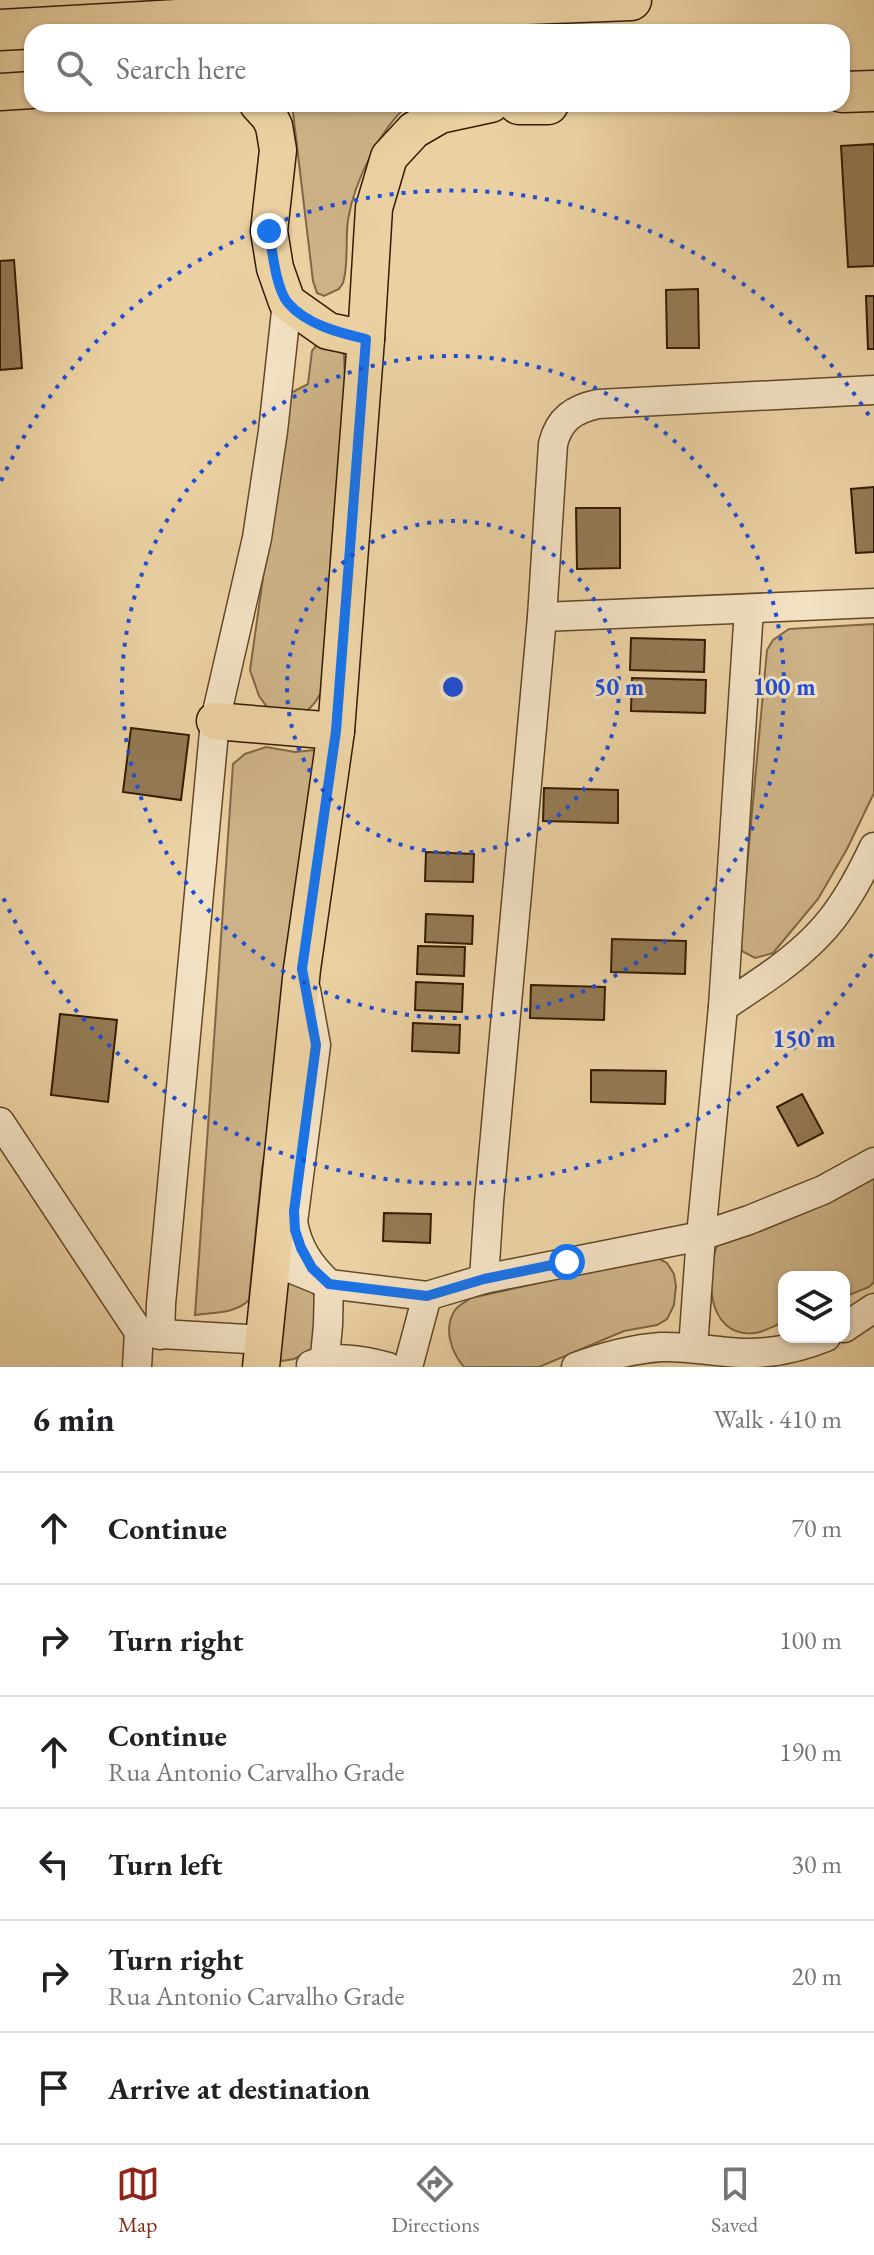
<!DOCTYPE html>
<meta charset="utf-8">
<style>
body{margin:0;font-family:"EB Garamond",serif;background:#f2f2f2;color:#202124}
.controls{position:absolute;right:24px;bottom:24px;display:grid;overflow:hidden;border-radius:16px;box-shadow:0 2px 6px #0004}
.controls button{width:72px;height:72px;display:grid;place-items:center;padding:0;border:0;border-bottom:2px solid #e0e0e0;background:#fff;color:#202124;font:40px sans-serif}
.stop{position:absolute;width:24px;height:24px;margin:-18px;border:6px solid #1a73e8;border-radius:50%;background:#fff}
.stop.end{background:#1a73e8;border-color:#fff;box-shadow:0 2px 8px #0008}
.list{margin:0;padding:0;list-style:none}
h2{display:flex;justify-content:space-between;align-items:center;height:104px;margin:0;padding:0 32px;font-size:34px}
h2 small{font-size:26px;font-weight:400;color:#757577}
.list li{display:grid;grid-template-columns:52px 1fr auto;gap:24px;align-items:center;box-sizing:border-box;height:112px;padding:0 32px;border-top:2px solid #e0e0e0}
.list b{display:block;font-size:30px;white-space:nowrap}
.list p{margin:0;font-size:26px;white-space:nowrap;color:#757577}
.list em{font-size:26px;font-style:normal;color:#757577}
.icon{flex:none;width:44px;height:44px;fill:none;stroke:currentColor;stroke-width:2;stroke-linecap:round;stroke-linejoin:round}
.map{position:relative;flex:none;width:874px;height:1367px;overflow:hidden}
.search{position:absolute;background:#fff;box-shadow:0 2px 6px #0004;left:24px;right:24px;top:24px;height:88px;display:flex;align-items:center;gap:20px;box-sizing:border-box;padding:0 28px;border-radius:24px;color:#757577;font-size:30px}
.sheet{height:776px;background:#fff}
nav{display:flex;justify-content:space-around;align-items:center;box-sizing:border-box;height:112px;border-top:2px solid #e0e0e0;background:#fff;font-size:22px;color:#757577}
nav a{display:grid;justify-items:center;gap:4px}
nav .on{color:#8f2418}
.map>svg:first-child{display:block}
.green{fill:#ccb286;stroke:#806743;stroke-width:2}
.building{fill:#937a54;stroke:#331c00;stroke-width:2}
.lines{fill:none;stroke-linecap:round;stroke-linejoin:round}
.minor-casing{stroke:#614928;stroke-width:31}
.major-casing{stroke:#331c00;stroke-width:39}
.highway-casing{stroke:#331c00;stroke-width:43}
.minor{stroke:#f2e1c3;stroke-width:28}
.major{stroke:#ebd1a2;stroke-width:36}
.highway{stroke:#ebd1a2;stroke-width:40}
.route{stroke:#1a73e8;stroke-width:10}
.ring{fill:none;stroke:#1d4ed8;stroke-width:4;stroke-dasharray:4 8}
.centre{fill:#1d4ed8;stroke:#f2e1c3;stroke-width:4}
.ring-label{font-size:24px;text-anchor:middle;font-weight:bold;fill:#1d4ed8;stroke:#f2e1c3;stroke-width:6;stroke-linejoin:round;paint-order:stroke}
</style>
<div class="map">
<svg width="874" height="1367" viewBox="0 0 874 1367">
<rect width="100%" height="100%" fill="#ebd1a2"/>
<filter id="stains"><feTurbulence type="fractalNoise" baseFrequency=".0025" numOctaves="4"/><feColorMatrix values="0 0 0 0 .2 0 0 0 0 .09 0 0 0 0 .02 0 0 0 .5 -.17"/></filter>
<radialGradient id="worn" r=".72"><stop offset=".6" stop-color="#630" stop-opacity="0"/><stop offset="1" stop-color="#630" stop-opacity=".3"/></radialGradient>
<g class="green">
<path d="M292,104h117c-29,25 -55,78 -61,116 -3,21 1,43 -5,63l-4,6 -15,7 -7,-3 -4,-12z"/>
<path d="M320,341l21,8 3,6 4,105 -21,221c-6,12 -15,32 -30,34 -8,2 -20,-3 -27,-4l-11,-15 -9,-26 39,-276 19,-10 4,-33z"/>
<polygon points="874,624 874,793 847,849 818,899 773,953 755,958 742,951 740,943 767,650 773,640 789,629"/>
<path d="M266,747l29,5 20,-2 6,4 -42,325 -17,90 -13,131c-14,14 -35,12 -54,15l38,-551 12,-10z"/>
<path d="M874,1172v110l-5,5 -25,10v-20h-60v45c-9,3 -20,10 -29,11 -49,6 -51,-61 -36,-92z"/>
<path d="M656,1257l11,6 7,11 2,12 -2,19 -7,14 -10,6 -33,6 -85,36h-75c-13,-15 -21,-39 -9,-57 4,-5 10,-8 16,-12z"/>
<polygon points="284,1277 310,1288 320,1306 313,1349 294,1359 282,1361 278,1358"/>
</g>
<g class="building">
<polygon points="874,144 874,266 848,267 841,146"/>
<polygon points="14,260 22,368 0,370 0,261"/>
<polygon points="698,289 699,348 667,348 666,290"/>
<polygon points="866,296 874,296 874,349 868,349"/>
<polygon points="874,487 874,552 856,553 851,489"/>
<polygon points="576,508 620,508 620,568 577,569"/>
<polygon points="631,638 705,640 704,672 630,670"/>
<polygon points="632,678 706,680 705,713 631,711"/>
<polygon points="131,728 189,735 181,800 123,792"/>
<polygon points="544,788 618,790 618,823 543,821"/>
<polygon points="426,852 474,854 473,882 425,881"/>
<polygon points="426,914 473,916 472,944 425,942"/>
<polygon points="612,939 686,941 685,974 611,972"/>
<polygon points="418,946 465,947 464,976 417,974"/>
<polygon points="416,982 463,984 462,1012 415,1010"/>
<polygon points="531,985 605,987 604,1020 530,1018"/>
<polygon points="60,1014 117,1020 108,1102 51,1095"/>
<polygon points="413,1023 460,1025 459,1053 412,1051"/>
<polygon points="591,1070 666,1071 665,1104 591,1102"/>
<polygon points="802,1094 823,1133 798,1146 777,1107"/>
<polygon points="384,1213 431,1214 430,1243 383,1241"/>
</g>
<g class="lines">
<g class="minor-casing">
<g id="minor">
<polyline points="542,617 874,603"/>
<path d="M306,990l10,55 -23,177c5,27 17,44 36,62l-1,41 -4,42"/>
<path d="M723,1007c33,-22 67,-43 94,-71 25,-25 42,-58 57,-89"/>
<polyline points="0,1122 139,1332"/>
<polyline points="270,1260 329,1284 427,1296 484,1279 701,1236 749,1220 823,1190 874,1162"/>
<path d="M484,1279l5,-77 53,-585 11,-173c6,-25 21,-35 45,-40l276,-14"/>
<polyline points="844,1328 874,1308"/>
<polyline points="144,1333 263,1340"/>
<polyline points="160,1335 161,1304 215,721 257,538 273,431 287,302"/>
<polyline points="693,1348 701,1236 723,1007 749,609"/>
<path d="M311,1365c24,-10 52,-5 77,2"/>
<polyline points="137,1367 139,1332"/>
<polyline points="408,1367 427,1296"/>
<path d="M576,1367c27,-10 56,-18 85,-20 27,-1 54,5 81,6 29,1 57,-5 84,-16"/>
</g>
</g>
<g class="major-casing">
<g id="major">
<polyline points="0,92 32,90"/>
<polyline points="258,104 269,116 274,126 278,150 269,231 275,268 287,302 328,331 366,339"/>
<polyline points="215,721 336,731"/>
<polyline points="261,1367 302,969 336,731 366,339 374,208 389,157 414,130 440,115 491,104"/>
</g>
</g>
<g class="highway-casing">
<g id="highway">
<polyline points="0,30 318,12 631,0"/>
<polyline points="842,92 874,91"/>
<polyline points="519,104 548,104"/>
</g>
</g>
<use href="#minor" class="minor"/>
<use href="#major" class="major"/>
<use href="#highway" class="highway"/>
</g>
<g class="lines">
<path class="route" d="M269,231c3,19 7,58 19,72 19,22 52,30 78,36l-30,392 -34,238 14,76 -22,166 1,19 6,18 11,20 17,16 98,12 57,-17 83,-17"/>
</g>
<g class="ring">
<circle cx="453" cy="687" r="166"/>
<circle cx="453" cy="687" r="331"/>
<path d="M872 954A497 497 0 0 1 1 893M1 481A497 497 0 0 1 872 420"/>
</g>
<circle cx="453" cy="687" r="12" class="centre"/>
<g class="ring-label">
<text x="619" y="695">50 m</text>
<text x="784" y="695">100 m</text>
<text x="804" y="1047">150 m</text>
</g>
<rect width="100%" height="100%" filter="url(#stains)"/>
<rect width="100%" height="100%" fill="url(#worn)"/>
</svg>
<div class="controls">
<button><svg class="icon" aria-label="layers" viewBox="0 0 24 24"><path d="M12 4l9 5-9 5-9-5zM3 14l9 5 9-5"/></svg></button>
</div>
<div class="stop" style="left:567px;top:1262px"></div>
<div class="stop end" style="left:269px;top:231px"></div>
<div class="search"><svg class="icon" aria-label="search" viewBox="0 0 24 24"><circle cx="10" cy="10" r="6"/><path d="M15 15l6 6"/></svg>Search here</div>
</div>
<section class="sheet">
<h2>6 min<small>Walk · 410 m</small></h2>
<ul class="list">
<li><svg class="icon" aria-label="ahead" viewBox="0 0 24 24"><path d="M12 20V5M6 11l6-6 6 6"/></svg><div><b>Continue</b></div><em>70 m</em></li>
<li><svg class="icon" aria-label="right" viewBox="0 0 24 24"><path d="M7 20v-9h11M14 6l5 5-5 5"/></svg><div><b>Turn right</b></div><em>100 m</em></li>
<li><svg class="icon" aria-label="ahead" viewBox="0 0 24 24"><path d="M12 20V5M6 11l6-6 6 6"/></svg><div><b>Continue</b><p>Rua Antonio Carvalho Grade</p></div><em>190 m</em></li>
<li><svg class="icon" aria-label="left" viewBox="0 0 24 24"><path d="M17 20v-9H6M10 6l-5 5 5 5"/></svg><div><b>Turn left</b></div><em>30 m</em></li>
<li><svg class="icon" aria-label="right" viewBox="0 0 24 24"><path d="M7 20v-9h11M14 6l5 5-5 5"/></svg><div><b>Turn right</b><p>Rua Antonio Carvalho Grade</p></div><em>20 m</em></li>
<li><svg class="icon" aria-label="arrive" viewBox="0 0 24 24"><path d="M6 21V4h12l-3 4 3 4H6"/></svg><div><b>Arrive at destination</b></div></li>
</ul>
</section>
<nav>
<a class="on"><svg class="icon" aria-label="map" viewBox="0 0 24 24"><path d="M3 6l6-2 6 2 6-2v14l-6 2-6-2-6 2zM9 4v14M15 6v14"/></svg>Map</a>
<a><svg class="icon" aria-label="directions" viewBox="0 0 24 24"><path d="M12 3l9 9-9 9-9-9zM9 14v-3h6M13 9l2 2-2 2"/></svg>Directions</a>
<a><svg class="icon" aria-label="saved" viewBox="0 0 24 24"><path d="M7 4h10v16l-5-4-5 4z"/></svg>Saved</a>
</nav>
